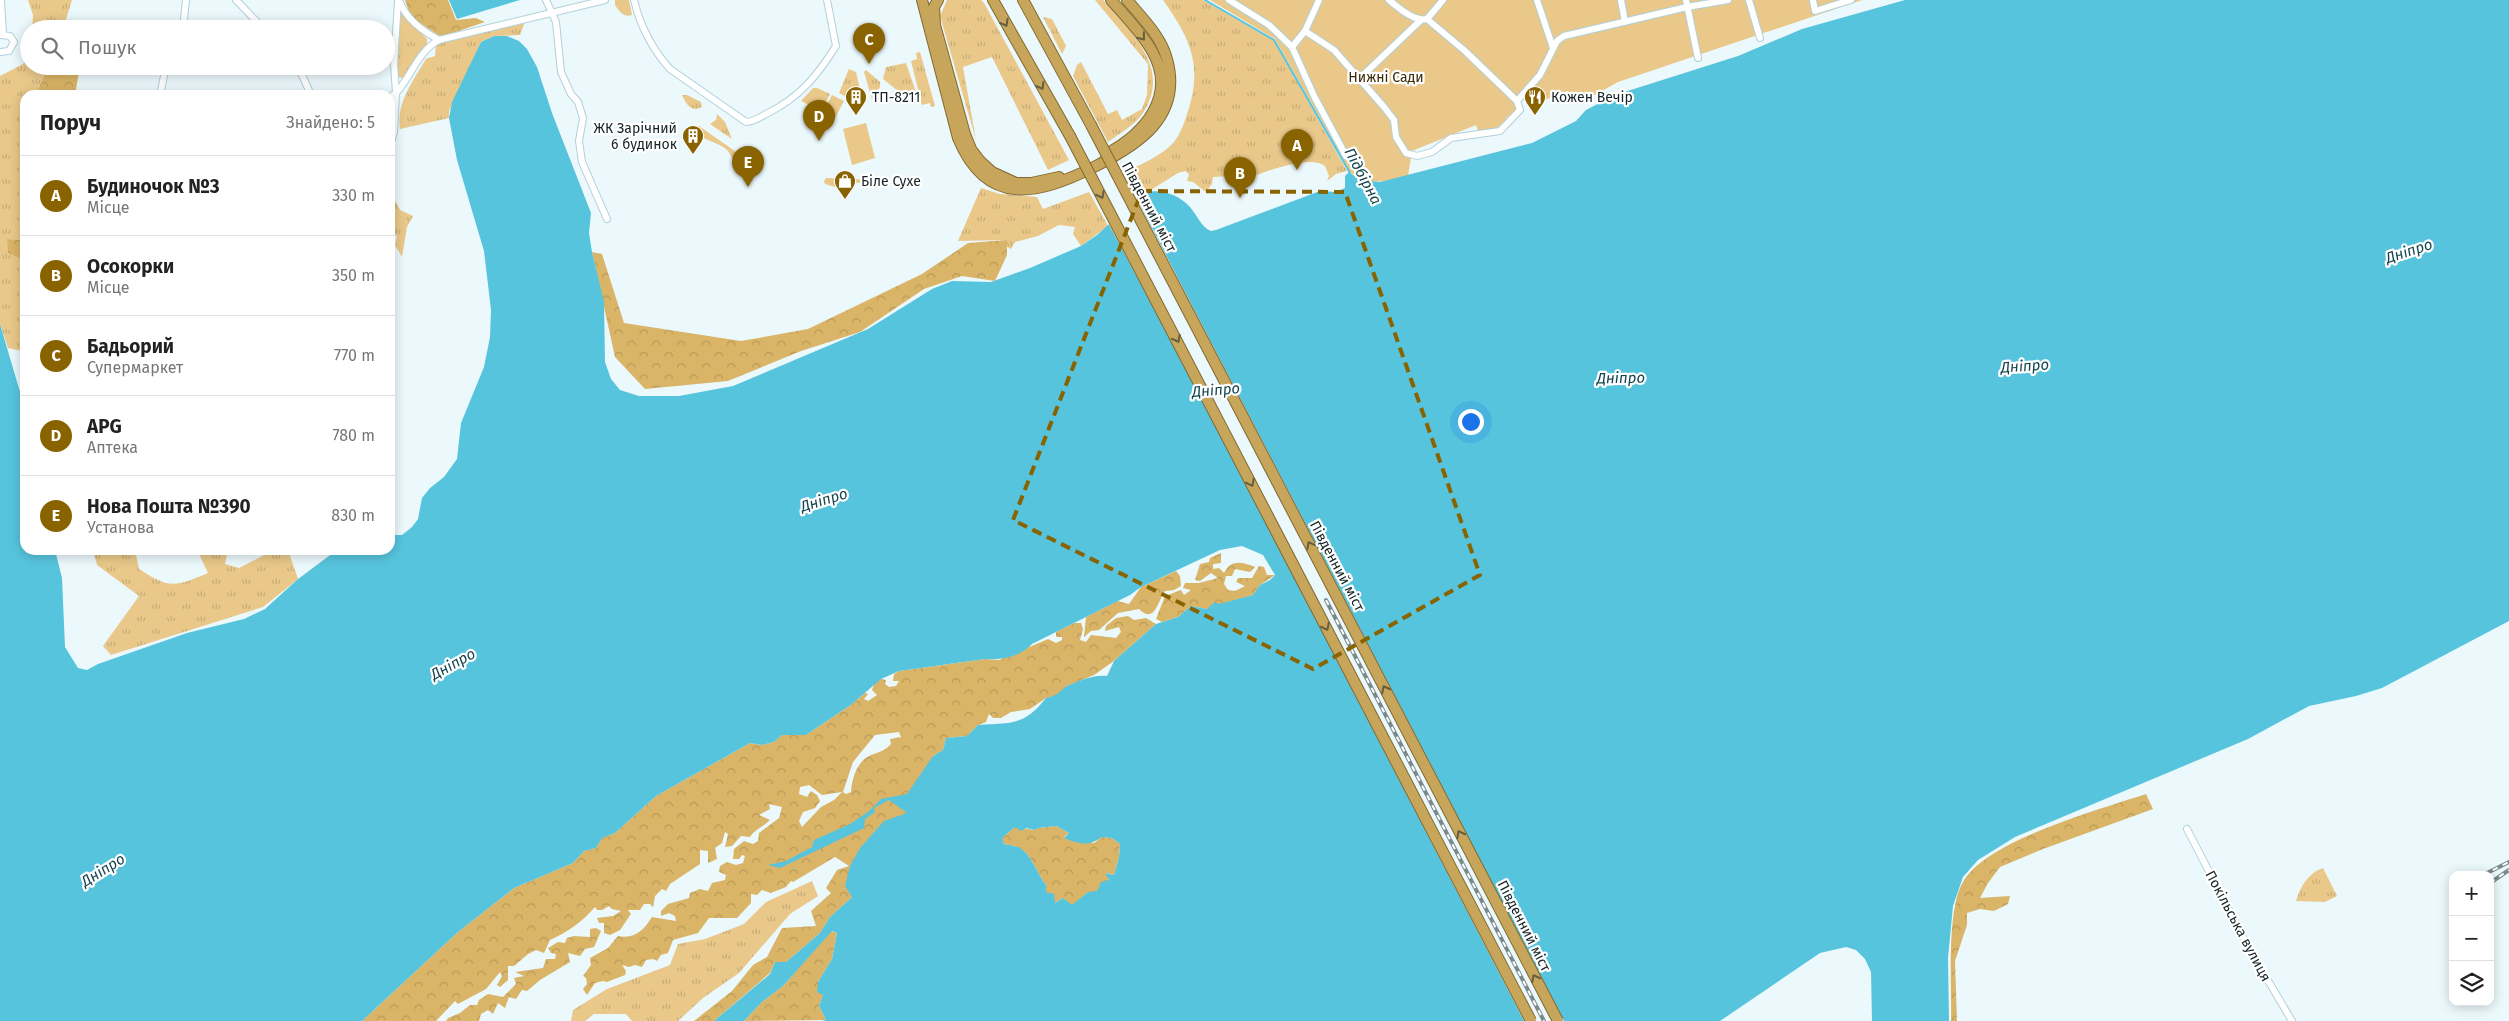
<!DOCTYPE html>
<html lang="uk">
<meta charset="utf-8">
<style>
body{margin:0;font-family:"Fira Sans",sans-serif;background:#f2f2f2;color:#222}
.controls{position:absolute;right:15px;bottom:15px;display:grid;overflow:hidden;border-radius:10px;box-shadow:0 2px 12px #0003}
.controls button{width:45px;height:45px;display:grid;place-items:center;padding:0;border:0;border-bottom:1px solid #e0e0e0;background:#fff;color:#222;font:25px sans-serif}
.you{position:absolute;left:1470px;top:421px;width:18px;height:18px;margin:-12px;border:4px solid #fff;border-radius:50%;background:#1a73e8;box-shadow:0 0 0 8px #1a73e833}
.badge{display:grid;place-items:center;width:32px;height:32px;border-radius:50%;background:#886300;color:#fff;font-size:16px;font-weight:700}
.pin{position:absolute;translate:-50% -41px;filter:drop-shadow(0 1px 2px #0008)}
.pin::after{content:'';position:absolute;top:26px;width:18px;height:15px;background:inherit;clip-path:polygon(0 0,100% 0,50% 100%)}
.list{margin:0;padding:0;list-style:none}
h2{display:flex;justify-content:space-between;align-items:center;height:65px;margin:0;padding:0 20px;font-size:21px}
h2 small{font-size:16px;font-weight:400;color:#767676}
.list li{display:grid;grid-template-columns:32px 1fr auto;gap:15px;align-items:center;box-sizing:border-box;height:80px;padding:0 20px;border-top:1px solid #e0e0e0}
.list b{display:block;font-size:19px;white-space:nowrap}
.list p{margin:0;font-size:16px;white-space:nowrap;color:#767676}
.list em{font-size:16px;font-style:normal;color:#767676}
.icon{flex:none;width:28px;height:28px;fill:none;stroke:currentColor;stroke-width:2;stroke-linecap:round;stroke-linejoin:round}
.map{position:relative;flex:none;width:2509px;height:1021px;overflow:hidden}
.search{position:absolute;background:#fff;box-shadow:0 2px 12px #0003;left:20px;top:20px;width:375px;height:55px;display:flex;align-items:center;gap:12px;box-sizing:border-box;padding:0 18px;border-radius:28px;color:#767676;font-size:19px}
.panel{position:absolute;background:#fff;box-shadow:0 2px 12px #0003;left:20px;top:90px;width:375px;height:465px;border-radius:15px}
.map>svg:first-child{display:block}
.grass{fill:url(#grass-tufts)}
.forest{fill:url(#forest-crowns);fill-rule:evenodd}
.garden{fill:#e9c88a}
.water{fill:#57c4dd;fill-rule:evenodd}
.pier{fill:#ebf8fc}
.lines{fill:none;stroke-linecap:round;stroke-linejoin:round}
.stream{stroke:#57c4dd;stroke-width:2}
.minor-casing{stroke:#b0d1da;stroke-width:8}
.trunk-casing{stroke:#80692f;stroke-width:12}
.minor{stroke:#fff;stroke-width:6}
.trunk{stroke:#c7a65c;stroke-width:10}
.rail-casing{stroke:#7c898c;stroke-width:4}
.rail{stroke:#fff;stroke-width:2;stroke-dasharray:5.5;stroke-linecap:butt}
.trunk-bridge-casing{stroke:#80692f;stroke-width:12;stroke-linecap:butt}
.trunk-bridge{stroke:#c7a65c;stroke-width:10}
.oneway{stroke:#665e3e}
.marked{fill:none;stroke:#886300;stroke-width:4;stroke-dasharray:10 6;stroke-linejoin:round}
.labels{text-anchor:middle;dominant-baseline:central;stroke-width:4.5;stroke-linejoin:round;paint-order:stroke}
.park-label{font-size:14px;fill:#3b2b08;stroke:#fff}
.poi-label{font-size:14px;fill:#162326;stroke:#fff;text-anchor:start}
.street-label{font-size:14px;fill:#162326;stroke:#fff}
.water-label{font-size:15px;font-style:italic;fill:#14454f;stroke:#fff}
</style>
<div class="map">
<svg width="2509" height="1021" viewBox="0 0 2509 1021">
<defs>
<pattern id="grass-tufts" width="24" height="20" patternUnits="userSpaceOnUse" patternTransform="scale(1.25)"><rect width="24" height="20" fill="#e9c88a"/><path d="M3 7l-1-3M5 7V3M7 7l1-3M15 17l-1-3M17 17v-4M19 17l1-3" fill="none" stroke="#c7ac77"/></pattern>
<pattern id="forest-crowns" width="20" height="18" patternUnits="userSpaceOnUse" patternTransform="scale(1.25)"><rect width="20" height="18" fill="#dab467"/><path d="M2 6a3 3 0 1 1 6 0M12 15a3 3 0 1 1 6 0" fill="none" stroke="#ba9a59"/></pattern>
</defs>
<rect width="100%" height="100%" fill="#ebf8fc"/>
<g class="grass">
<polygon points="28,0 72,0 63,29 32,29 33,15"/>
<path d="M615,0h14l3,15c-8,3 -13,-4 -17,-10z"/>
<polygon points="947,0 981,0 984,3 1069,160 1048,170 992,57 963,67 976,140 940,16"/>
<path d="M1095,0h8c27,31 70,69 40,113 -8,12 -24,21 -35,29l-35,-66 4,-11 4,-3 27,52 9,-4 5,10 20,-11 5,-14 1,-31z"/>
<path d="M1163,0h40l71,41 73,130 -11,3 -9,7 2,-5 -4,-10c-13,-11 -53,3 -68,9l-4,-6 -10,5 -4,-6 -6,-1 -3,9 -17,1 -1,7 -6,8 -13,-10 -6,-1 2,-7 -4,-3 -7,2 -40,25 -13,-25c15,-9 37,-17 49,-31 7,-9 11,-21 14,-31 15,-46 2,-73 -25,-111z"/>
<path d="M401,12l26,27v6c-11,9 -13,25 -25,33l-4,-1 -1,-9z"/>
<polygon points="1043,17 1052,19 1066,46 1062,54"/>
<path d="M526,19l-6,16 -26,1 -13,6 -32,69v7l-49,11c-4,-26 13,-48 26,-70l9,-3 1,-11 5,-3 10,-1 1,-3z"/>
<polygon points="920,52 935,106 931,107 930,103 922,105 911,61 917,59 916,53"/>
<polygon points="29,57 29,66 48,66 38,90 38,95 25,95 25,187 21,200 25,211 25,238 24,240 8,239 8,253 25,261 25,348 22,351 8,348 0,324 0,76 23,64"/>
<polygon points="906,63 916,92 902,94 883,79 886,67"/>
<polygon points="849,69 856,72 862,98 848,98 839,93"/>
<polygon points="866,70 880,82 880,87 872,99 864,72"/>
<polygon points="813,88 817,88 830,94 821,111 801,101"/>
<path d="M687,95l14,7 1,5c-11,5 -15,-1 -20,-12z"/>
<polygon points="832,95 844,101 835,118 823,112"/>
<polygon points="717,114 725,122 732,139 710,124 716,120"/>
<path d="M695,126h4l40,28 -1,4 -4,1c-4,-3 -4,-6 -7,-9 -10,-9 -23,-9 -32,-18z"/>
<polygon points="826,178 876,180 877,184 871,188 866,183 842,182 835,187 825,184 824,181"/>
<polygon points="981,188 1000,194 1037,197 1043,209 1089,192 1108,226 1081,246 1073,234 1075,227 1059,225 1038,236 1015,242 1011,249 1007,247 1006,240 958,241"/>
<polygon points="390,191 400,210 413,216 407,227 402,257 395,245 397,236 390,231"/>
<path d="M93,550h42l4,19c31,20 35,18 69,4l-11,-23h31l-3,14 14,4 35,-18h14l10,29 -35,28 -152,48 -8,-9 36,-50 -42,-31z"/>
<path d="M2323,868l14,28 -12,6 -29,-1c4,-14 12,-28 27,-33z"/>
<polygon points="812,881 818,896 790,914 739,973 703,998 678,1021 632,1021 626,1014 594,1014 585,1021 571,1021 573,1010 607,989 670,965 678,944 705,939 744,924 766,902"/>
</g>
<g class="forest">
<polygon points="405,0 448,0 456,20 476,18 485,22 441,37 411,17"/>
<polygon points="48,66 80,66 75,95 38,95 38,90"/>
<polygon points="25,238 25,261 8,253 7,239 24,240"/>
<polygon points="1007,240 1007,255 995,281 962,276 924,289 860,332 801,351 728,381 645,389 615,357 592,252 602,254 624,323 741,341 808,329 922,274 968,243"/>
<path d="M1221,553v10l-8,1v5l6,-1 5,5c7,-14 18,-11 31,-6l-5,5 -15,-3 -3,7h-6l-2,8 4,6 7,1 10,-5 -9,-4 2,-4h14l7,-12 5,1 3,8h8l-15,10 -7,10 -46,14 -16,-3 -13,11 -16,5 -6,-3 9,-23 16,-6 3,5 7,-5 -8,-2 2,-5h14l19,-5 -7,-5 -11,8 -5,-1 5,-16 9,-2 1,-4z"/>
<path d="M1176,571l4,5 1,10 -7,4 -9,1c-7,9 -10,34 -26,18l-21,4 -19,17 -8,1 -7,6 2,-20 32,-16 11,3 12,-17z"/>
<path d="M1128,616l6,4 12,-2 10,6 -42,37 -20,14 -27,11 -8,9 -13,3 -16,11 -19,3 -10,6h-8l-4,-4 -3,8 -8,3 -11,11 -21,2 -3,12 -10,6 -26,58 -55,83 -22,20 -10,16 -34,29h-11l-5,11 -56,48h-20l38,-30 21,-26 14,-8 15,-29 34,-2 -5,-15 20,-18 -5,-5 11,-18 12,-4 -14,-9 -42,25 -2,-1 -5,6 -15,6 -9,-3 -5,5 -6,-1v9l-14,15h-28l-11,15 -25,7 -5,13 -7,2 -4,6 -4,-2 -7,1 -4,7 -7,-2 -6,2 -7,-2 4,6 -1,4 -18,7 -4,-1 -8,2 -8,12 -4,-6 4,-5 -1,-6 -3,-2 8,-11 -1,-7 18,-10 10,-12c17,3 25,-5 34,-19l24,4 -1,-5 -6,-3 -8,3v-5l7,-7 21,-6 1,-5 10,-4 8,2 4,-8 13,-3 1,-5 -7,-3 1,-6 7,-4 9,3 7,-2 2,-7 -3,-1 -3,4h-6l1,-10 10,-8 9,3 5,-3 1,-8 20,-15 3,-11 -13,-3 1,5 -11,6 11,5c-7,7 -15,9 -20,17l-9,-1 -9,10 -7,1 3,-13 -3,-2 -3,11 -7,5 2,11 -9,4v-12l-8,-1v14l-30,20 -4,7 -4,-2 -7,7 -2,11 -3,-3h-6l-4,6h-12l3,4 -11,16 -10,5 -6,-2v-10h-5l-2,-5 16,-2 8,-5 -9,-2 -3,-3 -7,4h-5l-2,-3c-12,14 -27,25 -45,33l-6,13 -8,-3 -8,4 -14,12h-6v14l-8,7 -3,-2 5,-9 -2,-4 -14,17 -28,15 -3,-3 -19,20h-74l96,-89 56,-44 59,-25 11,-12 12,-3 6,-10 13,-5 41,-37 94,-53 12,2 12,-3 8,-7h24l46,-31 13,-11 3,1 -4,5 4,2 9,-6 -5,-5 2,-6 7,-5 5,1 -1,4 4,3 7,-1 3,-5h-6l1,-7 5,-3 86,-12 14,1 49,-21 8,4 6,-3v-3h-6v-5l18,-9h7l2,6 -3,11 6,2 5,-7 25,3 5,-6 -2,-5 -14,4 1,-5 10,-8zM899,732l2,5 -11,2 1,5c-6,7 -12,8 -20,11 -14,6 -19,23 -20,37l-5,2 -3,-2 10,-30 22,-27zM809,785l13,10 20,-3 -8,8 -13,7 -19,20 -3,-6 4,-9 12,-4 5,-7 -3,-6 -6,-4 -4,6 -8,-3 1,-7z"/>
<path d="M2146,794l7,15 -110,40 -43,18 -12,16 -8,15 30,-2 -2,8 -14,7 -14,-2 -13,4v12l-12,36 2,60h-6c1,-35 -5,-110 12,-139 24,-42 138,-73 183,-88z"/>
<path d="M1056,826l13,7 -5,4 30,6 8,-6 10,1 8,6 -1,13 -5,18 -8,-2 3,7 -12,12h-9l-16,14 -9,-8 -8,5 -9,-11v-7c-9,-11 -14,-30 -26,-37 -4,-2 -11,-3 -16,-4l-2,-6 13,-11 20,3 3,-2z"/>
<polygon points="596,928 601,931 594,947 585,949 580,956 568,953 570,962 540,980 527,991 522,990 516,999 509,997 505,1008 498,1003 493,1014 488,1010 481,1014 479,1021 446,1021 448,1018 460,1013 470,1005 477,1005 479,1000 488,994 503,997 516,984 514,978 524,976 515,972 543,968 546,959 555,959 556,954 551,953 548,948 558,942 565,943 567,938 574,936 590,937 590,929"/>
<polygon points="831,931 837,933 832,959 818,982 823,995 819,1006 826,1020 744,1021 762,1002 783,986"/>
</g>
<g class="garden">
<path d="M1210,0h652l-244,82 -36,20 -15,-11 -25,10 -7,-7 -20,9 4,5 -13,10 1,3 -12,8 -17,2 -2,-6 -64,26 -4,25c-22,4 -38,12 -58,-4l-75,-133z"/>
<polygon points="866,123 875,158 852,165 843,129"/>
</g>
<g class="water">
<polygon points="449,0 520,0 457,19"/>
<path d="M1905,0h604v621l-127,67 -26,8 -47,10 -61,33 -233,98 -37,23 -15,17 -10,29 -5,52 1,63h-77l-1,-49 -6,-13 -9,-9 -10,-3 -26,6 -100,68h-898l4,-1 -7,-14 4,-11 -6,-3 1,-10 14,-23 5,-26 -5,-2 -49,55 -21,16 -18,19h-30l56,-47 5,-12h11l34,-29 10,-16 22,-20 -7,-11 5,-20 10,-18 24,-27 23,-8 -18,-13 -15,8 1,4 -10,7 -1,9 -84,40 -12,-3 18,-4 26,-14 2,-7 36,-16 18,-12 13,-13 26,-5 26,-38 10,-6 3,-12 21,-2 11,-11c34,-3 45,2 68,-27 17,-4 12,-8 23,-13 13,-5 24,-10 38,-9l7,-15 42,-37 22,-7 13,-11 16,3 8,-7 4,2 34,-9 7,-10 10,-5 5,-5 -12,-20 -21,-9 -22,4 -79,37 -11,8 -98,49c-12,13 -31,16 -47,15l-86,12 -18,8 -29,25 -46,31h-24l-8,7 -12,3 -12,-2 -94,53 -41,37 -13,5 -6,10 -12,3 -11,12 -59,25 -56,44 -96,89h-362v-697l25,85v141h30l7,28 3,69 13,21 9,2 11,-6 89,-31 57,-14 21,-10 33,-30 39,-29h53v-15h12l10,-8 6,-8 4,-21 8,-10 14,-11 13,-18 4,-36 23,-56 6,-30 1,-27 -7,-59 -27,-91 -8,-42 3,-16 29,-60 13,-6h13l12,5 8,8 10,18 15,46 39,100 -2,20 3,19 12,50 1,60 6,17 9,11 19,6h40l54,-10 135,-57 64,-40 20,-8 39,1 39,-14 51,-22 16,-11 45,-41c16,-7 36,0 48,13 7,8 11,20 21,24l5,-1 104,-39 16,1 9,-4v-12l4,-4 11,8 20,2 152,-39 44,-22 10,-11 29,-15 123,-39 64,-27zM1056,826l13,7 -5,5c16,6 24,9 38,-1l10,1 8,6 -1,13 -5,18 -9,-2 4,7 -8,2 -4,9 -9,1 -16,13 -9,-7 -8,5 -1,-9 -8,-2v-7c-9,-11 -14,-30 -26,-37 -4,-2 -11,-3 -16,-4l-2,-6 13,-11 6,4 5,-3 9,2 3,-2z"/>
</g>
<polygon class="pier" points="1136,197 1197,315 1564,1021 1524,1021 1173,344 1108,223"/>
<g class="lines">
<polyline class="stream" points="1205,0 1274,40 1350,173"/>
<g class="minor-casing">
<g id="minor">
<polyline points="1,0 3,34"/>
<polyline points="236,0 264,29"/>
<path d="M399,0c7,19 22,30 40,40l166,-40"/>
<polyline points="546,0 556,22 561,72 571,94 578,102 583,118 579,141 582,162 607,219"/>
<path d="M634,0c6,25 19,50 36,69l76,53c8,0 14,-5 22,-9 32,-16 49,-37 68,-67l-9,-46"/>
<polyline points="1229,0 1269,25 1292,47 1314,96 1346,156"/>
<polyline points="1537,0 1553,48"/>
<polyline points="1621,0 1625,22"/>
<polyline points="1686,0 1698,58"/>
<polyline points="1749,0 1760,38"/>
<polyline points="1813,0 1815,11 1851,0"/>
<polyline points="1427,19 1443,0"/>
<polyline points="183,29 186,0"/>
<path d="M1305,31l29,19 50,57 10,13 2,17 10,16 11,3 15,-4 19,-14 49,-7 20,-21 -3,-9 -52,-50 -38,-32c-13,3 -28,-11 -38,-19"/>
<polyline points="0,35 10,36 14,42 9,51 0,52"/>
<polyline points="1292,47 1305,31 1319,0"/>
<polyline points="298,66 311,95"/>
<polyline points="1360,78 1421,20"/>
<polyline points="160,95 166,66"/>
<polyline points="390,97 396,93 394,64 398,1"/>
<polyline points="1517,101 1540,75 1557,41 1564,36 1687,7 1728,0"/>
<path d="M390,145l4,-13 2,-39c15,-16 22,-42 43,-53"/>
<polyline points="2187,829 2247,945 2292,1021"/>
</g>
</g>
<g class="trunk-casing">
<g id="trunk">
<path d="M922,0l36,138c29,70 80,57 136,29 44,-22 89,-50 73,-108 -6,-23 -25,-41 -40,-59"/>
<polyline points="938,0 934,7 935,25 965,134 971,149 980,161 992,172 1016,183 1031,183 1059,177"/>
<polyline points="993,0 1070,136"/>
<polyline points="1023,0 1091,125"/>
<path d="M1106,154c38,-20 72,-58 46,-103 -10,-18 -27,-35 -41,-51"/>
</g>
</g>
<use href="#minor" class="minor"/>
<use href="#trunk" class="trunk"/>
<g class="rail-casing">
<g id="rail">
<polyline points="1326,600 1544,1021"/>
<polyline points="2483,875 2509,862"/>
<polyline points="2490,883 2509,870"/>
<polyline points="2452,909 2453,908"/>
</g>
</g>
<use href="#rail" class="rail"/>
<g class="trunk-bridge-casing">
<g id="trunk-bridge">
<polyline points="1091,125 1558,1021"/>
<polyline points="1070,136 1531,1021"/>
</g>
</g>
<use href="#trunk-bridge" class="trunk-bridge"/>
</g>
<defs><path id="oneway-chevron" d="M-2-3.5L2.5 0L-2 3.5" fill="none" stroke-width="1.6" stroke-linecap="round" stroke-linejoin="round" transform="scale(1.25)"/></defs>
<g class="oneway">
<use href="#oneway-chevron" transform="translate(1005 23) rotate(61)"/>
<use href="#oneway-chevron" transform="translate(1142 37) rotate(51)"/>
<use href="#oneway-chevron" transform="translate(1041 86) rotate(60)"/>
<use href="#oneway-chevron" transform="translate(1101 195) rotate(62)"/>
<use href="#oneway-chevron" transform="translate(1177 339) rotate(62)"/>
<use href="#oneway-chevron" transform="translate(1251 483) rotate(63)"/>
<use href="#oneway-chevron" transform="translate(1310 545) rotate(-118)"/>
<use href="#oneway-chevron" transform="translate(1326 627) rotate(63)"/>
<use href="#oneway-chevron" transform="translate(1385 689) rotate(-117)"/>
<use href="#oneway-chevron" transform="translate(1460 834) rotate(-117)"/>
<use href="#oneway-chevron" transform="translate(1535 978) rotate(-117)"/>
</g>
<path class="marked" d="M1142,191l203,1 135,383 -167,94 -300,-149z"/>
<defs>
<g id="building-pin" transform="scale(1.125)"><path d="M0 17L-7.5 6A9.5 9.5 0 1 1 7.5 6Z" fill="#886300" stroke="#fff"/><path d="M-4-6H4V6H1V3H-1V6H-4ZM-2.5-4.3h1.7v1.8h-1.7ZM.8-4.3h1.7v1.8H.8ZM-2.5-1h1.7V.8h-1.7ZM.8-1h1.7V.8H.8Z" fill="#fff"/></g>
<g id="restaurant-pin" transform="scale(1.125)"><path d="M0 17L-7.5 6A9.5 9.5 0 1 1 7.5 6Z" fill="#886300" stroke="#fff"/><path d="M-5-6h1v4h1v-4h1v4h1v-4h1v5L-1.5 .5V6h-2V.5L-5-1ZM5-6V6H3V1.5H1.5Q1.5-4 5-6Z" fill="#fff"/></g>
<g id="shop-pin" transform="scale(1.125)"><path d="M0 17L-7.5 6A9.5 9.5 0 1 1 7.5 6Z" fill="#886300" stroke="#fff"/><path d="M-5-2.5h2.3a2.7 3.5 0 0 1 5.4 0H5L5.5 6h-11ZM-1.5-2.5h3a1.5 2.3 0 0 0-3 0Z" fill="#fff"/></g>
</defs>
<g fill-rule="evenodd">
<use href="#building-pin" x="856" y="97"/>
<use href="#restaurant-pin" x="1535" y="97"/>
<use href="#building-pin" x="693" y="136"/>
<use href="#shop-pin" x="845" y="181"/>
</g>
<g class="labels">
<g class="park-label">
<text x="1386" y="77">Нижні Сади</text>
</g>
<g class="poi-label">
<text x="872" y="97">ТП-8211</text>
<text x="1551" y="97">Кожен Вечір</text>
<text x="677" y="128" text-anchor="end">ЖК Зарічний<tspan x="677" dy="16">6 будинок</tspan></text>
<text x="861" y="181">Біле Сухе</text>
</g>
<g class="street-label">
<text transform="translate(1149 207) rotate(62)">Південний міст</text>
<text transform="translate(1337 566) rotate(62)">Південний міст</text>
<text transform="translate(1524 926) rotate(63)">Південний міст</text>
<text transform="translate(2238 926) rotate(62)">Покільська вулиця</text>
</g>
<g class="water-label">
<text transform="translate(1363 176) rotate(62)">Підбірна</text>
<text transform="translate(2409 251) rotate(-18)">Дніпро</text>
<text transform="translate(2025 366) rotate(-4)">Дніпро</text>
<text transform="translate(1621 378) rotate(-1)">Дніпро</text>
<text transform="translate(1216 390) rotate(-5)">Дніпро</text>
<text transform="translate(824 500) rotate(-17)">Дніпро</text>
<text transform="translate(453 664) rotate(-29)">Дніпро</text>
<text transform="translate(103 870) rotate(-32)">Дніпро</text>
</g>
</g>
</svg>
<div class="controls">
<button>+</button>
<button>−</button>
<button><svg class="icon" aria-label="layers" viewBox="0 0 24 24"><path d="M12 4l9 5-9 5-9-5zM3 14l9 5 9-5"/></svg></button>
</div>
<div class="you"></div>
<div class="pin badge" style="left:1297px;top:170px">A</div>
<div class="pin badge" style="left:1240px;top:198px">B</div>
<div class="pin badge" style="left:869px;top:64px">C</div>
<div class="pin badge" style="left:819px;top:141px">D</div>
<div class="pin badge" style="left:748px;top:187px">E</div>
<div class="search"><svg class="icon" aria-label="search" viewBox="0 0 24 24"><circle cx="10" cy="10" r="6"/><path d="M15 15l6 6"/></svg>Пошук</div>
<section class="panel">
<h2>Поруч<small>Знайдено: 5</small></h2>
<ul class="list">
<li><span class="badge">A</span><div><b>Будиночок №3</b><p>Місце</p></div><em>330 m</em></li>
<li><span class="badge">B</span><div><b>Осокорки</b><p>Місце</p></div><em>350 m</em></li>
<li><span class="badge">C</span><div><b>Бадьорий</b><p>Супермаркет</p></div><em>770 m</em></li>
<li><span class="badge">D</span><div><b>APG</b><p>Аптека</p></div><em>780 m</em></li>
<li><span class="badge">E</span><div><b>Нова Пошта №390</b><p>Установа</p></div><em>830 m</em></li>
</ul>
</section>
</div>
